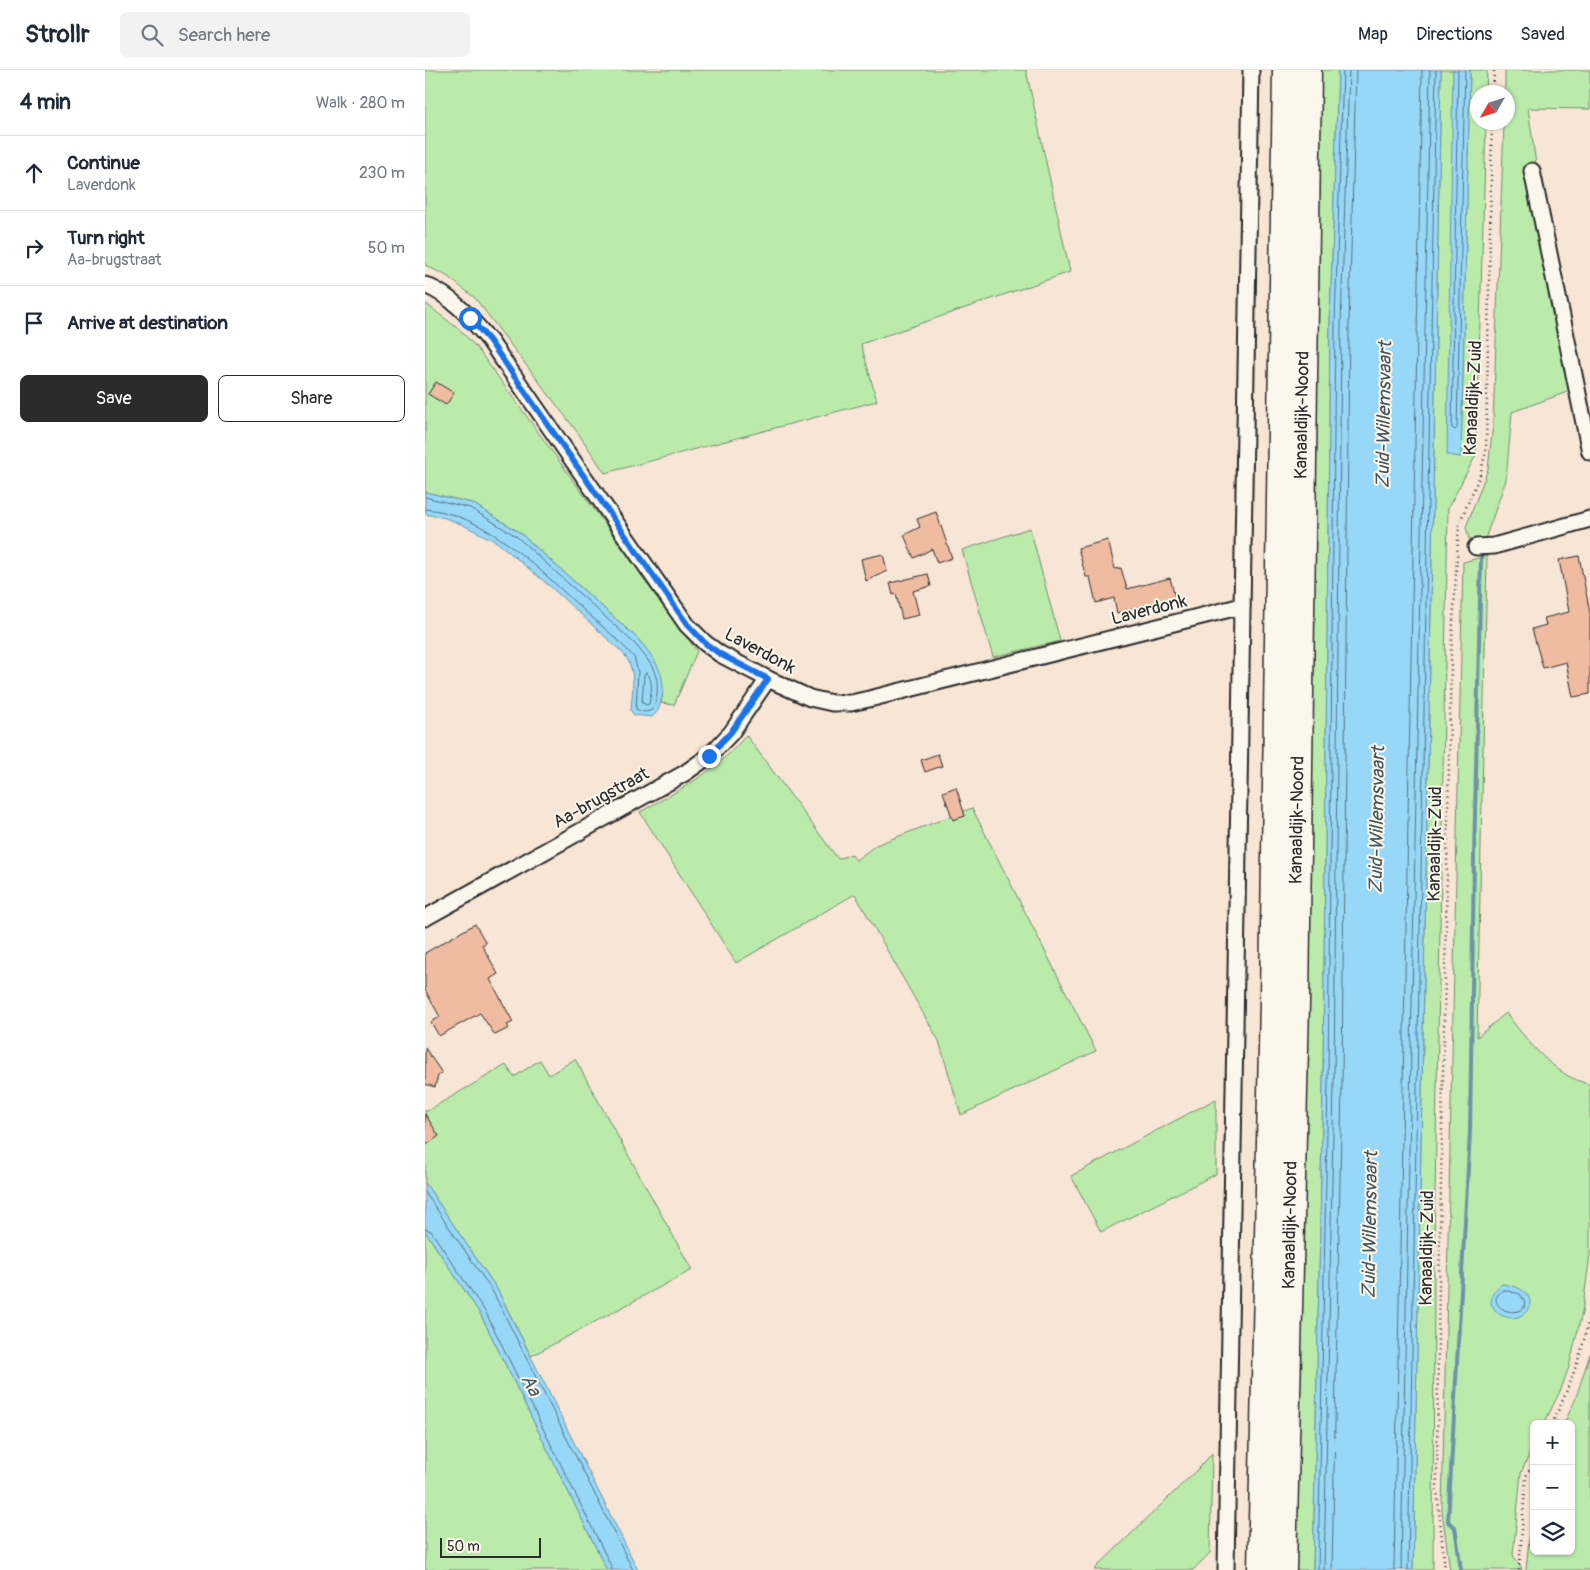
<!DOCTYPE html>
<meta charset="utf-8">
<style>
body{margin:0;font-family:Pangolin,sans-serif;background:#f2f2f3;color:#1f2937}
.controls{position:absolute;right:15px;bottom:15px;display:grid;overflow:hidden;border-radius:8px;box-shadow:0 1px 4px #0004}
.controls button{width:45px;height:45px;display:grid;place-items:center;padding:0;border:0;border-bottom:1px solid #e0e1e3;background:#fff;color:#1f2937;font:25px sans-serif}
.compass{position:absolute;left:1045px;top:15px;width:45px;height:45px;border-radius:50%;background:#fff;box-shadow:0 1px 4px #0004;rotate:231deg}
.scale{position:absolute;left:15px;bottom:12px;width:101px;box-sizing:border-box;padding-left:5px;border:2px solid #2b2b2b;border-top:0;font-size:14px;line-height:18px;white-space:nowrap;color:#2b2b2b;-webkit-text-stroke:4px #fbf7ec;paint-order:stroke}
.stop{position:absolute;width:15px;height:15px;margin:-11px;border:4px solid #1a73e8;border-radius:50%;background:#fff}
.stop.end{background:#1a73e8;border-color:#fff;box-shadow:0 1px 5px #0008}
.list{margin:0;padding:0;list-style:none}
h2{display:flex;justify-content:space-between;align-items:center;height:65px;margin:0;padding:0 20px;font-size:21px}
h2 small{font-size:16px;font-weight:400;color:#747a83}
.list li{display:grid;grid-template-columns:32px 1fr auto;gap:15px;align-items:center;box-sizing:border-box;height:75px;padding:0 20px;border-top:1px solid #e0e1e3}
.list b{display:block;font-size:19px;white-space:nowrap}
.list p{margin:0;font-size:16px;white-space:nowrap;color:#747a83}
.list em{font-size:16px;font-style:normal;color:#747a83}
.actions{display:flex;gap:10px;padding:15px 20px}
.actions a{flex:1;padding:11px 0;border:1px solid #2b2b2b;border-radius:8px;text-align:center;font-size:18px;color:#2b2b2b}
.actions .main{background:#2b2b2b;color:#fff}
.icon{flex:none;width:28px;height:28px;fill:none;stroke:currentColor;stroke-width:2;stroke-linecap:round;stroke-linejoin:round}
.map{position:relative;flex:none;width:1165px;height:1500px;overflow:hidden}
header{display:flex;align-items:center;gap:30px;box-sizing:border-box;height:70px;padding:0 25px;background:#fff;border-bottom:1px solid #e0e1e3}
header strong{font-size:24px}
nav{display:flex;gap:28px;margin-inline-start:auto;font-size:18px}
.search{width:350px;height:45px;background:#f2f2f3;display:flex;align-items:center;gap:12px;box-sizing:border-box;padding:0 18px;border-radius:8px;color:#747a83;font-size:19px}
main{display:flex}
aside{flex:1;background:#fff}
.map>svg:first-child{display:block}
.green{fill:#baebab;stroke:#728b6b}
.water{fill:#97d8f9;stroke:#6c93a7}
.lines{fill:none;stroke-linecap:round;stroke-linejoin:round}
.shore{stroke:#56707d;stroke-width:1}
.stream{stroke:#6c93a7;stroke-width:4}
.building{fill:#efbba1;stroke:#2b2b2b}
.street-casing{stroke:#2b2b2b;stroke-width:19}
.highway-casing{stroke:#2b2b2b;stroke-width:31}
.path{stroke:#2b2b2b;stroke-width:2.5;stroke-dasharray:1 4;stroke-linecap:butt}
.street{stroke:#fbf7ec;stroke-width:15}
.highway{stroke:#fbf7ec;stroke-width:28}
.route{stroke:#1a73e8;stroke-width:6}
.labels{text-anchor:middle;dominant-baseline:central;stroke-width:4;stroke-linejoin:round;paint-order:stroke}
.street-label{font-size:18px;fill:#2b2b2b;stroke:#fbf7ec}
.water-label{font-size:19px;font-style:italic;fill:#46565e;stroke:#fbf7ec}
</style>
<header>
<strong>Strollr</strong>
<div class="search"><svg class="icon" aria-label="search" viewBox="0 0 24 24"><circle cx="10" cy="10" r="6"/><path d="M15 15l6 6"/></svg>Search here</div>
<nav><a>Map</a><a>Directions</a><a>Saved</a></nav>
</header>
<main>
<aside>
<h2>4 min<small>Walk · 280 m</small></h2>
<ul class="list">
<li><svg class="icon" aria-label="ahead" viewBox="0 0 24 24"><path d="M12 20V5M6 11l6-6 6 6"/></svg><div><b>Continue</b><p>Laverdonk</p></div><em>230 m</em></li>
<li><svg class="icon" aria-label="right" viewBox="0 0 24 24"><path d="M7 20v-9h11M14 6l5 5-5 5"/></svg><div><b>Turn right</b><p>Aa-brugstraat</p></div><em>50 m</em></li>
<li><svg class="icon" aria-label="arrive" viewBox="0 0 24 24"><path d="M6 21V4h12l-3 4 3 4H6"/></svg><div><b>Arrive at destination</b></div></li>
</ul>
<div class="actions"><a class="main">Save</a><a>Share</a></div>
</aside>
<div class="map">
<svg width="1165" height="1500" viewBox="0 0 1165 1500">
<rect width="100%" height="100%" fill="#f7e5d6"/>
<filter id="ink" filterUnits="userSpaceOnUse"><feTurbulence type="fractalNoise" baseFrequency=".02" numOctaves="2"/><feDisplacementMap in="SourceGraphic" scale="10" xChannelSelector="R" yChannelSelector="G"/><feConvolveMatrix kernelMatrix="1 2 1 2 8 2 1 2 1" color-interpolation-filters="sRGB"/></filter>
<g filter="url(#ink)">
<g class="green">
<polygon points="0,0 601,0 645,202 436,274 452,331 180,403 153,363 50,228 22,206 0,195"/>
<polygon points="895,0 913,0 905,253 898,1012 888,1500 870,1500"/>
<polygon points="1016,0 1028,0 1036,387 1045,0 1062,0 1061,22 1052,22 1052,52 1061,53 1051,385 1023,438 1009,1176 1008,1500 988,1500"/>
<polygon points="1080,0 1165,0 1165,39 1103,38 1111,94 1099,96 1145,321 1087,342 1081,410 1060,469 1044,469 1041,457 1063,399 1068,354 1079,53 1082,52 1082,22 1080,22"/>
<path d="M0,233l36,28 16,17 220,303 -23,54 -13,-2c6,-27 -7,-45 -24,-65l-118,-106 -47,-29 -47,-11z"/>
<polygon points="605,458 635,571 568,587 537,480"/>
<path d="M1062,486l-10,481 29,-24c17,22 35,46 59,61 8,5 17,8 25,11v170l-8,58 -13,54 -8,22 -17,35h-10v20l-13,29 -8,82 9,15h-72l-8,-59 21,-949z"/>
<path d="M321,665l92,124 13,-5 5,6 20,-15 96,-37 124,243 -135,64 -22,-74 -84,-147 -119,69 -96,-151c39,-22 78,-41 106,-77z"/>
<polygon points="150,989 267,1200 106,1286 72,1219 0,1113 0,1040 2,1041 81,995 89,1007 115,990 124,1005"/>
<polygon points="791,1029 791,1104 676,1162 646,1106"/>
<polygon points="0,1161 56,1245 182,1500 0,1500"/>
<polygon points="1165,1284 1165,1500 1101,1500 1109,1420 1109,1481 1146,1481 1146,1354 1139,1354 1150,1330"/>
<polygon points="787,1383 785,1483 768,1500 669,1500 777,1395"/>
</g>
<g class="water">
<polygon points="913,0 1016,0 988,1500 888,1500 898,1012 905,253"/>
<polygon points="1028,0 1045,0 1036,387 1022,385"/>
<path d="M0,422l47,11 47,29 118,106c15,17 30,35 25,59 -2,9 -3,14 -10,20l-18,-2 -3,-4c1,-23 7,-41 -9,-59l-70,-64 -55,-46 -36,-18 -16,-6 -20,-4z"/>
<polygon points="0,1113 72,1219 213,1500 182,1500 56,1245 0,1161"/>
<path d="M1077,1214c51,6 21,48 -4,29 -3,-2 -5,-7 -7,-9 0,-10 3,-14 11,-20z"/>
</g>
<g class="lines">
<g class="shore">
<polyline points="1033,0 1027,358 1030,360 1032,358 1040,0"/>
<path d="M0,427l45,11 46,28 117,106c20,22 30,36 21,66 -5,5 -12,5 -18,1l2,-37 -4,-15c-17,-19 -37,-35 -56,-52 -41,-38 -94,-92 -153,-96"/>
<path d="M222,603c7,8 4,20 2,31l-2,1 -5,-2 2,-28z"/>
<polyline points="0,1122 68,1222 208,1500"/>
<polyline points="0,1159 6,1161 61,1243 186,1496 187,1500"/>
<path d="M1079,1220l16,4 5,8 -1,6c-16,12 -41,-8 -20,-18z"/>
<polyline points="893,1500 903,1012 910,253 918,0"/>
<polyline points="899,1500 909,1013 916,254 924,0"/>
<polyline points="907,1500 917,1013 924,254 931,0"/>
<polyline points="969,1500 997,0"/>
<polyline points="976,1500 1005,0"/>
<polyline points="983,1500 1011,0"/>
</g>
<polyline class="stream" points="1036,1500 1030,1457 1023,1452 1045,1062 1049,787 1056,488"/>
</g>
<g class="building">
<polygon points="11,312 29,323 21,335 3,324"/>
<polygon points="511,442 527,488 512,493 507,479 489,488 479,465 495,457 492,449"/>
<polygon points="683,470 690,499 696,498 702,519 745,508 750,528 692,543 689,528 671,533 665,507 661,507 653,478"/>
<polygon points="458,484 462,501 441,511 436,489"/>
<polygon points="1154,486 1165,543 1165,624 1148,627 1141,592 1118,598 1107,559 1121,555 1119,548 1144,542 1134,490"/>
<polygon points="503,504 506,516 488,521 494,545 477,549 471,524 468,525 465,513"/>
<polygon points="513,684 517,696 500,702 496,690"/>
<polygon points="531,717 540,746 528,750 518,722"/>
<polygon points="50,854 61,873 57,875 73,904 65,909 88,952 82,955 84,958 70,965 55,943 14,966 6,952 15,947 0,920 0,883"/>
<polygon points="0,978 17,1003 13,1006 10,1017 0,1014"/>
<polygon points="0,1044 14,1066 0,1076"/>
</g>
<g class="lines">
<g class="street-casing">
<g id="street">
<polyline points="1107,101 1165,382"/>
<path d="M0,215c27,11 46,33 64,55l198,285 18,18 15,11 48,25 42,19 22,5h19l18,-4 373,-93"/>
<polyline points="1051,477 1069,476 1165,449"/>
<polyline points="0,848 260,703 284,686 306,663 343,609"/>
<polyline points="801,1500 826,0"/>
</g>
</g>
<g class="highway-casing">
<g id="highway">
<polyline points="837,1500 849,930 862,0"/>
<polyline points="857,1500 870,933 882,0"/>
</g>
</g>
<g class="path">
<polyline points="1068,22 1069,0"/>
<path d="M1127,1354c17,-36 32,-74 38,-113"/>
<polyline points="1020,1500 1012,1420 1013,1270 1026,586 1034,454 1055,405 1061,381 1067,52"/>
<polyline points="1094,1500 1101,1406 1109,1391"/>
</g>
<use href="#street" class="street"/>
<use href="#highway" class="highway"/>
</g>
</g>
<g class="lines" filter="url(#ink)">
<polyline class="route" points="45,248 64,270 262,554 280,573 295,584 343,609 306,662 284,686"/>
</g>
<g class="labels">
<g class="street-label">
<text transform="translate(1048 328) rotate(-87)">Kanaaldijk-Zuid</text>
<text transform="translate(877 345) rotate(-89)">Kanaaldijk-Noord</text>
<text transform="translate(724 540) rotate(-14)">Laverdonk</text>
<text transform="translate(335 581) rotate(28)">Laverdonk</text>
<text transform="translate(176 728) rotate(-29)">Aa-brugstraat</text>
<text transform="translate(872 750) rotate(-89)">Kanaaldijk-Noord</text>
<text transform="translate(1010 774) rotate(-89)">Kanaaldijk-Zuid</text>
<text transform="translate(865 1155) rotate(-89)">Kanaaldijk-Noord</text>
<text transform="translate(1002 1178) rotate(-89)">Kanaaldijk-Zuid</text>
</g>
<g class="water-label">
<text transform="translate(959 345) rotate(-89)">Zuid-Willemsvaart</text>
<text transform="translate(952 750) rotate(-89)">Zuid-Willemsvaart</text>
<text transform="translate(945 1155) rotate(-89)">Zuid-Willemsvaart</text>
<text transform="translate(106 1315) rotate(63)">Aa</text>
</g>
</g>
</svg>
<div class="controls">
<button>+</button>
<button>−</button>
<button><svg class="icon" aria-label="layers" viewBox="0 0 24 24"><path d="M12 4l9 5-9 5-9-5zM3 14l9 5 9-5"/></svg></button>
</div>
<svg class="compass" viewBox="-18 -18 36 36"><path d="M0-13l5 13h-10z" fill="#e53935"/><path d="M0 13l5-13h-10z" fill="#747a83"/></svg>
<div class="scale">50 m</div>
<div class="stop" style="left:45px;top:248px"></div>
<div class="stop end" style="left:284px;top:686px"></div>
</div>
</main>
